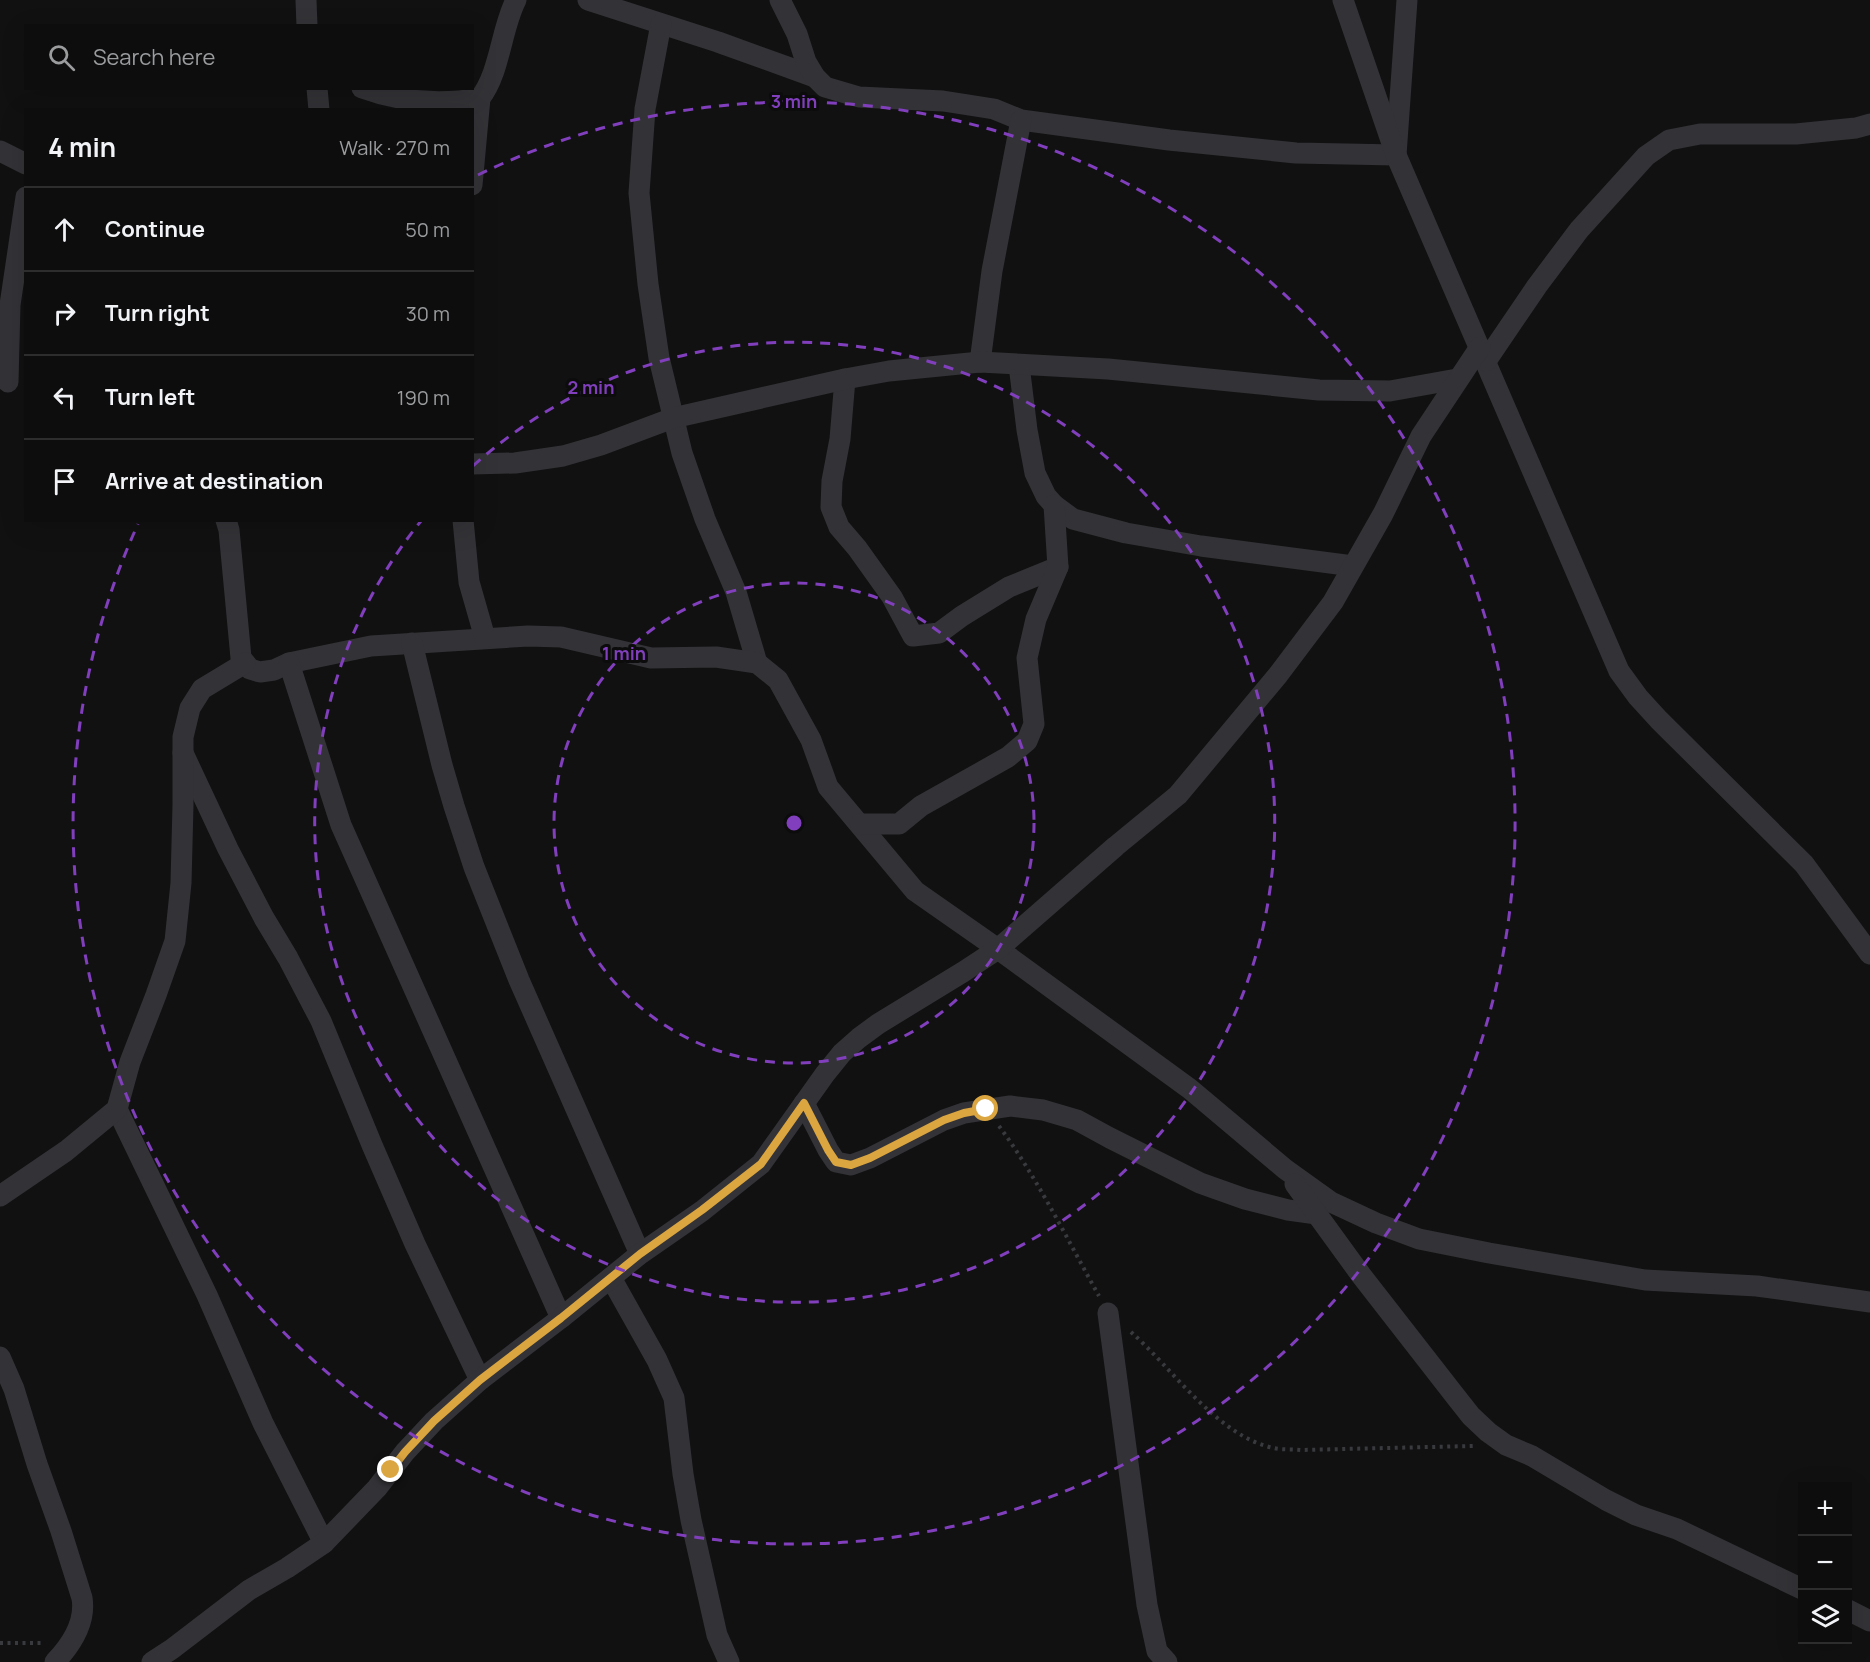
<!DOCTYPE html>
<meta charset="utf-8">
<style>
body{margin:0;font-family:Manrope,sans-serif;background:#161617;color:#f1f3f6}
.controls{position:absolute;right:18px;bottom:18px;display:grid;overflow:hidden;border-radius:0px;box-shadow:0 6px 24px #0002}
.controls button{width:54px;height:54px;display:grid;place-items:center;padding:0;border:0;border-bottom:2px solid #2d2d2e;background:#0d0d0e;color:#f1f3f6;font:30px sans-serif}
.stop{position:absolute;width:18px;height:18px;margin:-14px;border:4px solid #dba540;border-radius:50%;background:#fff}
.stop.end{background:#dba540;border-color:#fff;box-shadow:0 2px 6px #0008}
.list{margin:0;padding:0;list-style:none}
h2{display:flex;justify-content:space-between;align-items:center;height:78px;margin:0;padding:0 24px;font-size:26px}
h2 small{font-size:20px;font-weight:400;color:#9a9c9e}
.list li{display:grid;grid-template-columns:39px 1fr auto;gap:18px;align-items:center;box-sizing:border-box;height:84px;padding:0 24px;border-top:2px solid #2d2d2e}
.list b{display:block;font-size:22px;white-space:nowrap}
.list em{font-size:20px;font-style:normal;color:#9a9c9e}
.icon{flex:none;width:33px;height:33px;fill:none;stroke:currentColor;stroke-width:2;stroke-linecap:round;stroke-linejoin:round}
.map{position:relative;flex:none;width:1870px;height:1662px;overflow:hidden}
.search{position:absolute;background:#0d0d0e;box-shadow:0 6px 24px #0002;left:24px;top:24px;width:450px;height:66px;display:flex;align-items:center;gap:15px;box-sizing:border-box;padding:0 21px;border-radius:0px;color:#9a9c9e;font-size:22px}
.panel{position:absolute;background:#0d0d0e;box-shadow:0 6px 24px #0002;left:24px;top:108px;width:450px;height:414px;border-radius:0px}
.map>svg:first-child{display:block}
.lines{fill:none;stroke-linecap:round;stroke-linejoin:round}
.path{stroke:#393a3e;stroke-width:4;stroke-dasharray:3 4.5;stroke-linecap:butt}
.minor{stroke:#333337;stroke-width:21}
.route{stroke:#dba540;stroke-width:8}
.ring{fill:none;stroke:#813fbd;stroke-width:3;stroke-dasharray:10 8}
.centre{fill:#813fbd;stroke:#0c0c0d;stroke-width:3}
.ring-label{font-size:18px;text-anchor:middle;font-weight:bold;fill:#813fbd;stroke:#0c0c0d;stroke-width:6;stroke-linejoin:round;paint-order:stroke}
</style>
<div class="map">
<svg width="1870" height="1662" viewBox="0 0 1870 1662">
<rect width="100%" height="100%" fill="#111112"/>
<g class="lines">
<g class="path">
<path d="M999,1126c39,53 68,113 100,170"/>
<path d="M1131,1332c41,36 87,105 143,116 8,2 18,1 27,2l172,-4"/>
<polyline points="0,1643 45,1643"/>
</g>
<g class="minor">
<polyline points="306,0 307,26"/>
<polyline points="588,0 718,42 815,77"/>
<polyline points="780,0 797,34 806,62 815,77 825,87 859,97 943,101 994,109 1021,120 1169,140 1296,153 1396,155 1407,0"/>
<polyline points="1343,0 1396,155 1619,671 1638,697 1659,720 1804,864 1870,954"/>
<polyline points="661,24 645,109 639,193 648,284 659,358 682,453 705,519 736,592 757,663"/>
<polyline points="317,88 319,110"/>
<path d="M362,88c38,14 78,17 118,10 20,-25 21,-69 36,-98"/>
<polyline points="0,151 26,164"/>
<polyline points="472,185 480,98"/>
<polyline points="1486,361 1537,286 1579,230 1646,156 1669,140 1700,134 1796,134 1856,128 1870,124"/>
<polyline points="980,362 992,271 1021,120"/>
<polyline points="1019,365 1027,430 1035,473 1046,496 1054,505 1073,519 1126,533 1201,546 1353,566"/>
<polyline points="845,379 840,439 832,481 831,507 839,527 857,548 892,597 913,636 939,633 962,616 1009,587 1058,567"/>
<polyline points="8,382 10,305 26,197"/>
<polyline points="472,464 515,463 563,456 601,445 673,418 845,379 889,371 980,362 1108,369 1319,390 1390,391 1457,379"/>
<polyline points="226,520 229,530 241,658 250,669 260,672 274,670 289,663 371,646 528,636 561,637 651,658 716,657 757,663 778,680 811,740 828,787 915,891 998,949 1190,1089 1285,1169 1331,1202 1376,1223 1419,1239 1489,1253 1645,1280 1757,1286 1870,1302"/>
<polyline points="463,520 469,582 485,638"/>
<polyline points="412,643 442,765 454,806 474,867 519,980 640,1254"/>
<polyline points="289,663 341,825 561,1318"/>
<polyline points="183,753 228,849 264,918 288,958 321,1021 372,1145 415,1244 480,1380"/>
<polyline points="860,824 899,824 921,806 1008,757 1027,741 1034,724 1027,658 1036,619 1058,567 1054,505"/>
<polyline points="804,1103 828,1150 836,1162 851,1165 870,1158 944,1120 964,1113 1010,1106 1043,1110 1077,1120 1110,1138 1200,1183 1245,1199 1288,1210 1317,1214"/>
<polyline points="117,1109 207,1295 263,1423 324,1543"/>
<polyline points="1295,1184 1361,1275 1456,1397 1471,1416 1488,1432 1506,1445 1532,1456 1606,1500 1636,1515 1677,1529 1802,1589"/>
<polyline points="0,1196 66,1151 117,1109 130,1062 156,995 175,941 181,883 183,805 183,737 190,708 202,689 245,663"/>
<polyline points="611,1278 657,1360 674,1398 683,1474 691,1520 717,1635 729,1662"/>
<polyline points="1108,1313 1147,1605 1157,1651 1167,1662"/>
<path d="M0,1357l14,32 23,75 24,67 21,67c4,24 -11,47 -27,64"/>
<polyline points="1848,1610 1870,1621"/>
<polyline points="152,1662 172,1649 249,1590 287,1568 324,1543 377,1488 405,1452 434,1421 480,1380 561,1318 640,1254 702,1211 761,1164 825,1074 842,1053 859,1038 878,1024 963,972 998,949 1116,846 1178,795 1278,675 1333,602 1383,514 1421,436 1480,347"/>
</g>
</g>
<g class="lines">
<polyline class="route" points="391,1470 405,1452 434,1421 480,1380 561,1318 640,1254 702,1210 761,1164 804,1103 828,1150 836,1162 851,1165 870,1158 944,1120 964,1113 986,1109"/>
</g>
<g class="ring">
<circle cx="794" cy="823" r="240"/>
<path d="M473 466A480 480 0 1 1 421 521"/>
<path d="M478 175A721 721 0 1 1 138 524"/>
</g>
<circle cx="794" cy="823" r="9" class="centre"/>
<g class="ring-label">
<text x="794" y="108">3 min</text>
<text x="591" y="394">2 min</text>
<text x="624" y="660">1 min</text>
</g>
</svg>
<div class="controls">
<button>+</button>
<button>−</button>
<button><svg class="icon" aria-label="layers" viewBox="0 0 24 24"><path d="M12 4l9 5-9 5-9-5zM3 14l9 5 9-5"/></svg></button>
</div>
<div class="stop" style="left:986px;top:1109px"></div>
<div class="stop end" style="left:391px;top:1470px"></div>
<div class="search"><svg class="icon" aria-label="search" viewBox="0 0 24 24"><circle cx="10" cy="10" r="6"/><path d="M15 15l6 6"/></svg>Search here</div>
<section class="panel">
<h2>4 min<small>Walk · 270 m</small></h2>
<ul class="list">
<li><svg class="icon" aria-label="ahead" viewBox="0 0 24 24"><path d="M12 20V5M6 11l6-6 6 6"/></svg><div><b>Continue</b></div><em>50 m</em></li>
<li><svg class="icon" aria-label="right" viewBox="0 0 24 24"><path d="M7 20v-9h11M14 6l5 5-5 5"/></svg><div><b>Turn right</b></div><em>30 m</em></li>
<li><svg class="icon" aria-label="left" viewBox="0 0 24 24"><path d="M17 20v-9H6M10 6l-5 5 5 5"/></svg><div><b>Turn left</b></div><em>190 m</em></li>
<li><svg class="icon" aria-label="arrive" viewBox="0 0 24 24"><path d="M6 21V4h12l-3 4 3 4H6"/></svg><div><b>Arrive at destination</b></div></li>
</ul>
</section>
</div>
